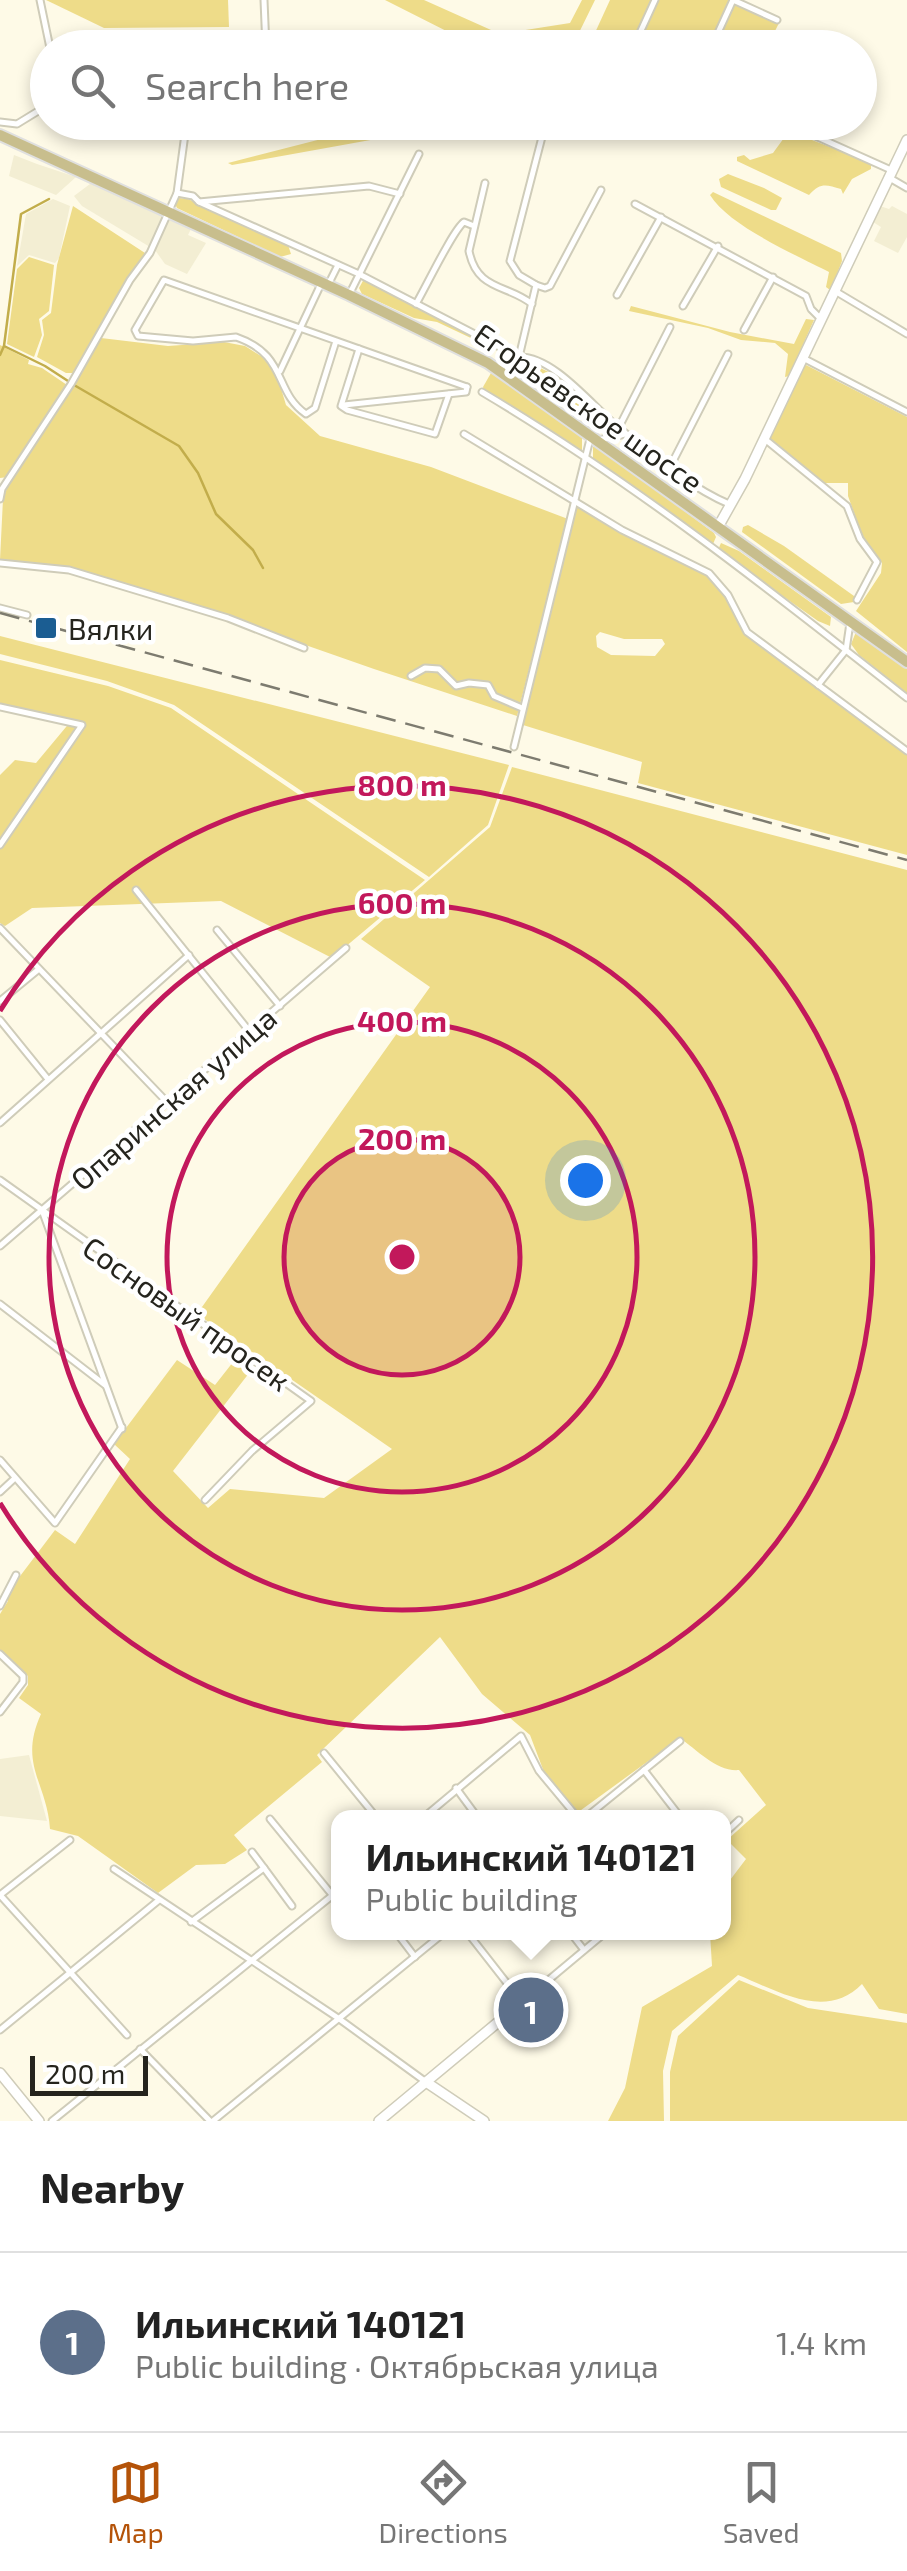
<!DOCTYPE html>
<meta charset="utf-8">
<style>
body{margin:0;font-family:"Exo 2",sans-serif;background:#f6f6f6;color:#222}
.scale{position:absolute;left:30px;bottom:25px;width:118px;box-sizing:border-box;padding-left:10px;border:5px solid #25241d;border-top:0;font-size:28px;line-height:35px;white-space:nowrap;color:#25241d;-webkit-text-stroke:8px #fff;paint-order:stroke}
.you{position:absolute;left:585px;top:1180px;width:35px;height:35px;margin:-25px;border:8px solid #fff;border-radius:50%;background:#1a73e8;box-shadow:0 0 0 15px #1a73e833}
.badge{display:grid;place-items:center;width:65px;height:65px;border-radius:50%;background:#b45309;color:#fff;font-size:32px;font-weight:700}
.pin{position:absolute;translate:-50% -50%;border:5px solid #fff;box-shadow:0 2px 10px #0006}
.popup{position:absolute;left:331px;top:1810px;width:400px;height:130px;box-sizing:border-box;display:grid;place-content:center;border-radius:20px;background:#fff;filter:drop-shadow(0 2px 8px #0005);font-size:32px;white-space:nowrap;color:#767676}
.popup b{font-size:38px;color:#222}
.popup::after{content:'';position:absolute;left:50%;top:100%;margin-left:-20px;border:20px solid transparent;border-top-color:#fff}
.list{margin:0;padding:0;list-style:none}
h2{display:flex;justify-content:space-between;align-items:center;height:130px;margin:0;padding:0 40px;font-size:42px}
h2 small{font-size:32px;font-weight:400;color:#767676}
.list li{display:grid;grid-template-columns:65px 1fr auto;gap:30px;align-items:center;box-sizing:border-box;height:180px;padding:0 40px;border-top:2px solid #e0e0e0}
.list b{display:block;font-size:38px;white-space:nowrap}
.list p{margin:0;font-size:32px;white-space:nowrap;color:#767676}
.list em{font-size:32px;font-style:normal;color:#767676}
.icon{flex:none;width:55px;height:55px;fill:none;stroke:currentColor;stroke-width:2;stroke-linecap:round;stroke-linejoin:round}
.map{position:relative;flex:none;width:907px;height:2121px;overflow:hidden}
.search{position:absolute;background:#fff;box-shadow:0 5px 15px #0003;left:30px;right:30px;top:30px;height:110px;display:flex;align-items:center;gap:25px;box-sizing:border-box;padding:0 35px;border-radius:55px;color:#767676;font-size:38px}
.sheet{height:310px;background:#fff}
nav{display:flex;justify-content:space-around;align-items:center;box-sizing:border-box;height:140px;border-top:2px solid #e0e0e0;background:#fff;font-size:28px;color:#767676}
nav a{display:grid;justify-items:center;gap:5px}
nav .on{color:#b45309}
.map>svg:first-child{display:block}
.built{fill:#f3eed3}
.green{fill:#eedc89;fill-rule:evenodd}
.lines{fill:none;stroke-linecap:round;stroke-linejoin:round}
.stream{stroke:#c2ad4b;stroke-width:2.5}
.street-casing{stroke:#cfccb9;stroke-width:9}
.secondary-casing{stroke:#cfccb9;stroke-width:12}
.primary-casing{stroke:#e0e0df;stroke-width:14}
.street{stroke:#fff;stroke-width:5}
.secondary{stroke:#fff;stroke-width:9}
.primary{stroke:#c8be8d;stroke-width:10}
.rail{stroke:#7d7b6f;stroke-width:2.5;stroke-dasharray:20 10;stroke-linecap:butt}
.ring{fill:none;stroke:#c2185b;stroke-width:5}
.poi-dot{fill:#1b5d92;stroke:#fff;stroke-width:4}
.labels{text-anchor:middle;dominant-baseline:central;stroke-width:9;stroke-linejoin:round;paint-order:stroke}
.street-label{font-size:30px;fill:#25241d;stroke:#fff}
.poi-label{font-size:30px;fill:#25241d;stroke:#fff;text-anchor:start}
.centre{fill:#c2185b;stroke:#fff;stroke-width:5}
.ring-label{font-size:30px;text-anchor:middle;font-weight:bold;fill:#c2185b;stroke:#fff;stroke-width:9;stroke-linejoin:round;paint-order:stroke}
</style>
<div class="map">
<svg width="907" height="2121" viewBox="0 0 907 2121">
<rect width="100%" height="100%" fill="#fefae7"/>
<g class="built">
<polygon points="14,155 37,164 76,177 56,195 9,176"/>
<polygon points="94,181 192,227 188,235 206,243 187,274 165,264 155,250 82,206 74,196"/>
<polygon points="53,199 70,206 59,258 55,263 29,255 17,266 26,214"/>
<polygon points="880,206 889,209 892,206 907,214 907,237 898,253 874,241 881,227 873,222"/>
<polygon points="29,1755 47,1821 0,1816 0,1759"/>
</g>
<g class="green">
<polygon points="46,0 228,0 229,27 104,28"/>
<polygon points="385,0 424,0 500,34 570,23 582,0 595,0 572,47 478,47"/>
<polygon points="610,0 729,0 779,23 767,47 588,48"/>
<path d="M487,123l-1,6c-18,5 -44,10 -60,1l-194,35 -4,-2 113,-29 54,-8z"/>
<path d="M789,131l82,32v6l-19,10 -9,15 -2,-5c-15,-4 -20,-7 -32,6l-72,-34v-4l7,-2 6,5 23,-7z"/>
<polygon points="728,174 764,188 782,198 776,210 771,210 721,187 719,179"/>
<path d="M713,192l128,61 1,8 -10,26 -2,3 -4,-3 3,-15c-33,-17 -100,-46 -119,-77z"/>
<polygon points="179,198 188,199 288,245 291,254 280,257 177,208 175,204"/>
<path d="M73,206l72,47c-23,40 -46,82 -72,120h-7l-29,-16 7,-22 -2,-15 9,-7 6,-48z"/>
<polygon points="29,257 54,265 49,311 39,319 42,335 34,357 7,344 17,269"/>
<polygon points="364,279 513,356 513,358 437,322 414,318 362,294 359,288"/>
<polygon points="631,306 730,332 794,344 806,319 814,320 789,376 785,377 788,354 775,343 741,340 708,328 629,311"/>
<polygon points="101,338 168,346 224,342 245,346 261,356 276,372 286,405 320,436 431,467 568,519 517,716 374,669 251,626 226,614 69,567 0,560 3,499 10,480 53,413 58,411"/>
<polygon points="0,345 29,360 28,364 42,368 67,385 8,477 0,478"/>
<polygon points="528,362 565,380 619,432 607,435 602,432 522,376 519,369"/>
<polygon points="806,365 907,417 907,652 856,611 881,573 882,563 862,535 848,496 848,483 825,483 770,440 770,433 801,368"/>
<polygon points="491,373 582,437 582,451 485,394 483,387"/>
<polygon points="593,447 598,447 714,533 716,537 713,544 593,461"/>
<path d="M578,505l78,46 28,9 25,15 19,21 18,37 161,120v102l-269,-72 4,-21 -119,-37 52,-219zM600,632l24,7h38l3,5 -10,12 -44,-1 -14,-8 -1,-11z"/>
<polygon points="748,525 784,546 854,596 854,602 841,604 742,532 743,527"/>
<polygon points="721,543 739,551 831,617 830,626 818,621 726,556 718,550"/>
<polygon points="856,632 907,669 907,693 859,655 851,644"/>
<polygon points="0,636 509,765 488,825 429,877 174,705 107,681 0,654"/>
<polygon points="0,660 108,686 171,708 425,880 332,958 221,901 32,908 5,926 0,923 0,775 15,760 36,763 71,721 0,704"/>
<path d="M512,767l395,103v1144l-28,-5 -17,-25c-36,37 -84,7 -124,-9l-66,56 -9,40 1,50h-56l17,-33 17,-81 70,-41 -2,-33 14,-1v-44l22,-29 -19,-19 39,-35 -27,-35c-22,2 -42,-20 -59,-32l-103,75 -33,-41 -14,-37 -48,-41 -42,-57 -117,112 -6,6 5,7 -88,73 13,15 -22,14 -29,1 -38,28 -80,-57 -28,-7c-3,-47 -32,-64 -9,-115l-22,-16 9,-13v-9l-28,-25v-37l8,-13v-9l47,-62 20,14 55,-85 -16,-15 63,-84 38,25 22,-28 16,11 -80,103 35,37 22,-19 94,9 68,-49 -195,-135 233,-327 -69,-48 129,-112z"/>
<polygon points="739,1980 808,2008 907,2023 907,2121 670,2121 670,2072 678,2036"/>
</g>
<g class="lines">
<g class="stream">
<polyline points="4,346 45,366 68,381"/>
<polyline points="0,355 4,346 21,214 49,199"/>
<polyline points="74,385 179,446 198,473 216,514 253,550 263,568"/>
</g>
<g class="street-casing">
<g id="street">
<polyline points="40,0 50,48"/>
<polyline points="264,0 266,48"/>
<polyline points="633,48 655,0"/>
<polyline points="711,48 733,0 777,20"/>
<polyline points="0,122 17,124 48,105"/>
<polyline points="784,122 891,170"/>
<polyline points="888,177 907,188"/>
<path d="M485,183l-16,68c8,40 38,33 63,53"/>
<polyline points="177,193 193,196 199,202 369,186 400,194"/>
<path d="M199,202l160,72 160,83c35,-1 74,50 100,71 34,27 70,59 110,76"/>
<polyline points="635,204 806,296 811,309 821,319"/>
<polyline points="328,285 338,265"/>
<polyline points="536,285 545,288 550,286 601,190"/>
<polyline points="835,291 907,334"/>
<polyline points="349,295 419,154"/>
<polyline points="617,295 661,217"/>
<path d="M416,304c10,-17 37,-74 48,-82l10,4"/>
<polyline points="683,306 718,246"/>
<polyline points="744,330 773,277"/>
<path d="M336,341l-21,67 -9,6c-33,-23 -18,-59 -70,-77l-43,4 -55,-5 -3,-6 29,-50 303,107"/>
<polyline points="359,349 341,406 347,410 435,434 449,394"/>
<polyline points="803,358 907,412"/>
<polyline points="280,371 321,284"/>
<polyline points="504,373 519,357 536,285 519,275 510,261 542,137 552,122"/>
<path d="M482,392c150,89 288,198 425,306"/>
<polyline points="344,405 466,392 467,387"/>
<polyline points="619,427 670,327"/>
<polyline points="464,434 622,530 709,573 728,595 747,632 907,751"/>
<polyline points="599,440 625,434"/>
<polyline points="766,440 847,506 860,539 877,562 857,600"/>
<polyline points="670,467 728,354"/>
<polyline points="0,499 2,489 71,384 130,280 150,253 177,193 185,134 197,128 255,122"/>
<polyline points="0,563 69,570 228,618 304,648"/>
<polyline points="0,608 27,615"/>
<polyline points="411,676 425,668 439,669 456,686 469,683 488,685 494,696 522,708"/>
<polyline points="818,685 846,650 850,623"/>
<polyline points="0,707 82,725 0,845"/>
<polyline points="514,747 590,439"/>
<polyline points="136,890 250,1032"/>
<polyline points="0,928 166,1101"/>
<polyline points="217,930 280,1006"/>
<polyline points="0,1001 39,969"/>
<polyline points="0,1020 47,1078"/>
<polyline points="0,1123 189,955"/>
<polyline points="0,1180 311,1401 252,1451 205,1500"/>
<polyline points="43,1213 122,1429"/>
<polyline points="0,1246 346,948"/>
<polyline points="0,1304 105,1385"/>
<polyline points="0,1460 55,1523 122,1427"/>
<polyline points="0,1492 15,1478"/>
<polyline points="0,1606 16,1575"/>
<polyline points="0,1654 23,1676 23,1682 0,1712"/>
<polyline points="324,1753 377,1818"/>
<polyline points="644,1770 681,1818"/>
<polyline points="456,1788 478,1818"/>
<polyline points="423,1818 521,1736 539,1771 578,1818"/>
<polyline points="585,1818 680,1741"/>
<polyline points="270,1819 333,1896"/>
<polyline points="724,1834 739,1820"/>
<polyline points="264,1868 292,1906"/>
<polyline points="114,1869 338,2018 426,2082"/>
<polyline points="0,1895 127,2035"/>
<polyline points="0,1895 70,1840"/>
<polyline points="191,1922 264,1868 252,1852"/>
<polyline points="396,1932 415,1957"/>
<polyline points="467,1932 521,2001"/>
<polyline points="570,1932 584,1950"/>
<polyline points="539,1988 606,1932"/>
<polyline points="0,2030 159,1900"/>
<polyline points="140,2049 210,2121"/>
<polyline points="52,2121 338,1891"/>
<polyline points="213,2121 445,1932"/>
</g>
</g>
<g class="secondary-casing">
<g id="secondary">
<polyline points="718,527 745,479 907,140"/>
<polyline points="0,2073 39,2121"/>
<polyline points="426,2082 484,2121"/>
<polyline points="379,2121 538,1989"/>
</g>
</g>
<g class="primary-casing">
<polyline id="primary" points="0,135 349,295 488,363 907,662"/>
</g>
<use href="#street" class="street"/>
<use href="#secondary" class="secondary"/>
<use href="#primary" class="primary"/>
<polyline class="rail" points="0,613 907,860"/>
</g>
<circle cx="402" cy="1257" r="118" fill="#c2185b" fill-opacity=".12"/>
<g class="ring">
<circle cx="402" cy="1257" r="118"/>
<circle cx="402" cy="1257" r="235"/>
<circle cx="402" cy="1257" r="353"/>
<path d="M0 1011A471 471 0 1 1 0 1503"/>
</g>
<rect class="poi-dot" x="34" y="616" width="24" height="24" rx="5"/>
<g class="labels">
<g class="street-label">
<text transform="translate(589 407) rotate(35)">Егорьевское шоссе</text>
<text transform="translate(173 1098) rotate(-41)">Опаринская улица</text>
<text transform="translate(187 1313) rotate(35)">Сосновый просек</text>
</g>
<g class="poi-label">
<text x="68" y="628">Вялки</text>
</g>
</g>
<circle cx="402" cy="1257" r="15" class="centre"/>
<g class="ring-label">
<text x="402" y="796">800 m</text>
<text x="402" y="914">600 m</text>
<text x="402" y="1032">400 m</text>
<text x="402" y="1150">200 m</text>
</g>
</svg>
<div class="scale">200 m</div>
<div class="you"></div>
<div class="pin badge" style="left:531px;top:2010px;background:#5c6f8a">1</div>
<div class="popup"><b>Ильинский 140121</b>Public building</div>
<div class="search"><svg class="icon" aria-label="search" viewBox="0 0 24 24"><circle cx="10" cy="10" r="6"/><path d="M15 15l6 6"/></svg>Search here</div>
</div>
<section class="sheet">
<h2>Nearby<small></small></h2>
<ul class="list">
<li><span class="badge" style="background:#5c6f8a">1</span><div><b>Ильинский 140121</b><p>Public building · Октябрьская улица</p></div><em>1.4 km</em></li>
</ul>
</section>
<nav>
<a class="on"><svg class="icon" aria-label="map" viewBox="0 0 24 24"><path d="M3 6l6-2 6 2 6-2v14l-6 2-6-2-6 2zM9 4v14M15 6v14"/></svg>Map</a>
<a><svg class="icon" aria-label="directions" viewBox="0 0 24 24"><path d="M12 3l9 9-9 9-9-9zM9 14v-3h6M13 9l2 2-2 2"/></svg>Directions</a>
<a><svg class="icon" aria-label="saved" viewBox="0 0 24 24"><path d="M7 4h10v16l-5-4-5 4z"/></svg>Saved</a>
</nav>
